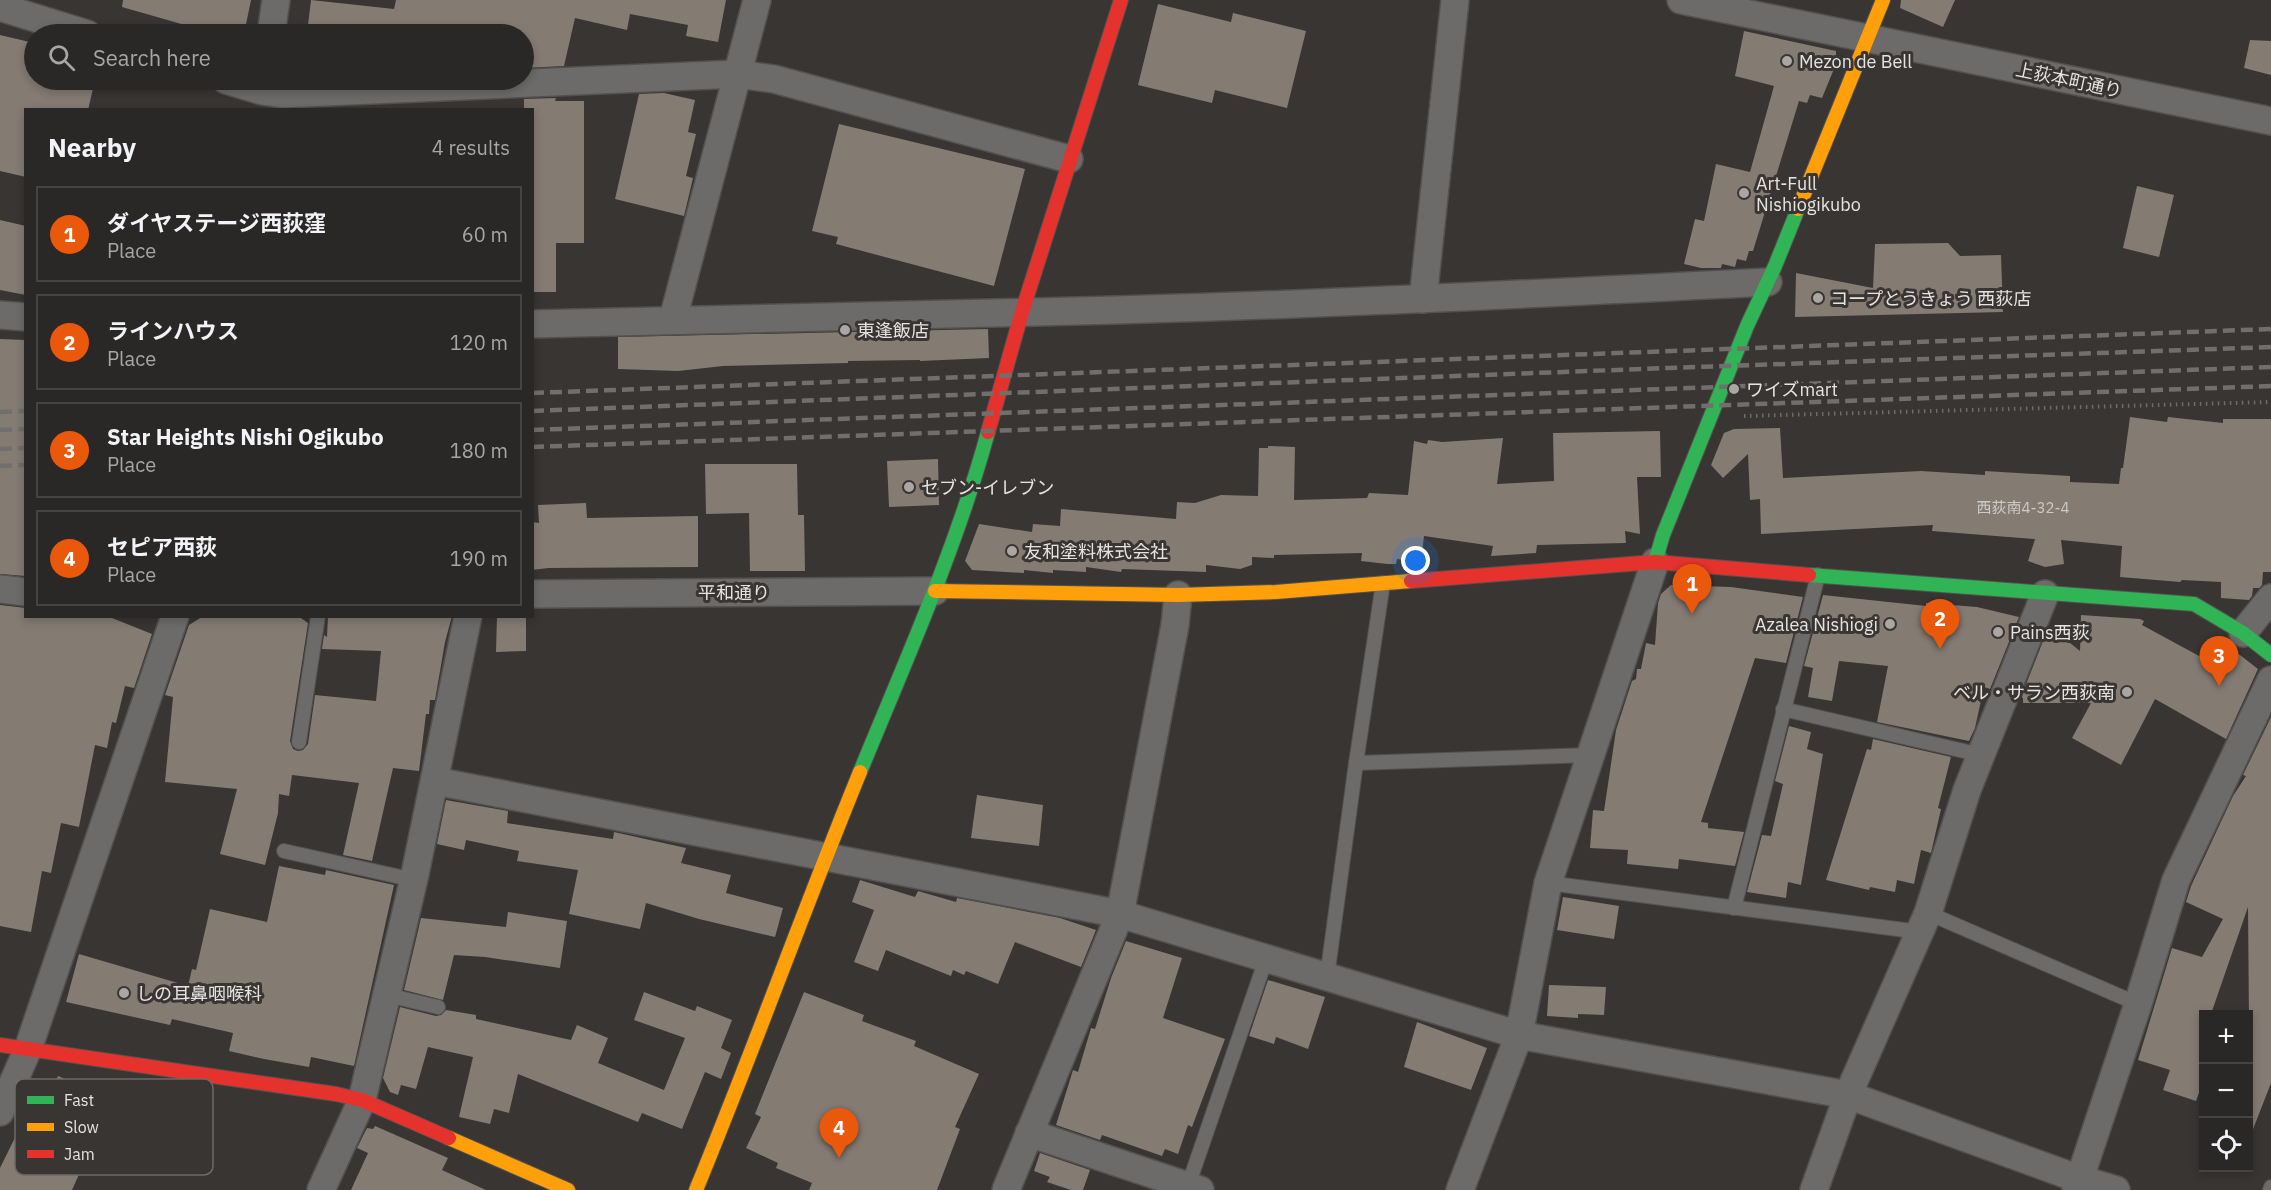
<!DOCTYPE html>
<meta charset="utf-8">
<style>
body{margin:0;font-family:"IBM Plex Sans","Noto Sans JP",sans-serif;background:#363432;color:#f1f3f6}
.controls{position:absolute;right:18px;bottom:18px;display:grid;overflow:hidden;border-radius:0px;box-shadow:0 3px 9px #0003}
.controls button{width:54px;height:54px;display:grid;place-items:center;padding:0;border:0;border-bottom:2px solid #464443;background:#2a2826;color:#f1f3f6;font:30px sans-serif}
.you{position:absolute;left:1416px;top:561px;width:21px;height:21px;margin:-15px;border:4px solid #fff;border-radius:50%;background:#1a73e8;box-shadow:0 0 0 9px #1a73e833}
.badge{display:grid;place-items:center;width:39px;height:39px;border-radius:50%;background:#ea580c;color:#fff;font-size:20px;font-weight:700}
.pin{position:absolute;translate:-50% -50px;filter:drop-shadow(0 2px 3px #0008)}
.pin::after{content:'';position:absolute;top:32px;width:21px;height:18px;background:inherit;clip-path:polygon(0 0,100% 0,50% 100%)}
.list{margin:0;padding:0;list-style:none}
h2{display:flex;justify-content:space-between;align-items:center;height:78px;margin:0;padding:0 24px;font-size:26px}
h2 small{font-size:20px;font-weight:400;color:#a5a6a7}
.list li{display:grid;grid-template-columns:39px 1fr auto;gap:18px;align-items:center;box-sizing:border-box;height:96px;margin:0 12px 12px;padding:0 12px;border:2px solid #464443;border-radius:0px}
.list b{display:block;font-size:22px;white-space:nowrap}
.list p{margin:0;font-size:20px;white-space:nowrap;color:#a5a6a7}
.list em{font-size:20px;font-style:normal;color:#a5a6a7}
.icon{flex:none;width:33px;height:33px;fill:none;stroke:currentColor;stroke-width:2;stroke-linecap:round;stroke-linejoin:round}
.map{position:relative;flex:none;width:2271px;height:1190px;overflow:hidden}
.search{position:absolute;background:#2a2826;box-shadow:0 3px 9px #0003;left:24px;top:24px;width:510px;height:66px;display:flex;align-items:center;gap:15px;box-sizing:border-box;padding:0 21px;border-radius:33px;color:#a5a6a7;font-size:22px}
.panel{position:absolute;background:#2a2826;box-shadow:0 3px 9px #0003;left:24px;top:108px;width:510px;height:510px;border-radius:0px}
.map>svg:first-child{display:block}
.building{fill:#847b73}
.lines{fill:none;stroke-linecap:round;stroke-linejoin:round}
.lane-casing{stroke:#53514f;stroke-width:16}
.street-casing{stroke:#53514f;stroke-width:30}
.fast-casing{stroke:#53514f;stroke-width:16}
.slow-casing{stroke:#53514f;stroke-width:16}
.jam-casing{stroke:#53514f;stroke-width:16}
.path{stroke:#6e6c6a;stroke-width:4;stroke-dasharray:1.5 4.5;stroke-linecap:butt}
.lane{stroke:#6d6b6a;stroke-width:14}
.street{stroke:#6d6b6a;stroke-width:27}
.fast{stroke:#30b455;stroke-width:14}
.slow{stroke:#ff9f0a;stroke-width:14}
.jam{stroke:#e5322d;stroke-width:14}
.rail{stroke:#716f6e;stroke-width:4.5;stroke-dasharray:12 6;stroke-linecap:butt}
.poi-dot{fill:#a9a6a4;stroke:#393532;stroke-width:2}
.labels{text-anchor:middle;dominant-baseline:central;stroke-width:6;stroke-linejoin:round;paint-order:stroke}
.number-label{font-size:15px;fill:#cec9c6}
.poi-label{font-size:18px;fill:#e6e3e1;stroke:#393532;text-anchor:start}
.street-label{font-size:18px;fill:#e6e3e1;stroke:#393532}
.key{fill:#393532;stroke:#6d6967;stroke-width:1.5}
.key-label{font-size:16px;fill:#e6e3e1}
</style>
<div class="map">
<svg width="2271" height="1190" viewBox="0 0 2271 1190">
<rect width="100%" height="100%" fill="#383533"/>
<g class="building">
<polygon points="123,0 251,0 244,34 191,34 192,27 122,7"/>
<polygon points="311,0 394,9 396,0 726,0 718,42 686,36 688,25 630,14 627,30 575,18 564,66 524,68 524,34 328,34 329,28 308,25"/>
<polygon points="1901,0 1955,0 1943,27 1900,8"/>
<polygon points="1158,4 1231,22 1233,13 1306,31 1287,108 1215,90 1212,103 1138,85"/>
<polygon points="1744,31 1836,51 1836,64 1822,98 1810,95 1807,103 1799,101 1753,251 1749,251 1746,261 1737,259 1735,267 1722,264 1721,268 1701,268 1684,264 1695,219 1704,221 1716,164 1750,172 1774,86 1735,76"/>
<polygon points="0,35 34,43 34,80 95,80 88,110 26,110 26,177 0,171"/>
<polygon points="2250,40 2271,41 2271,75 2244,68"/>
<polygon points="664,93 695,100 688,132 696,134 686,176 693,178 684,216 615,199 639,94"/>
<polygon points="556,98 555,101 584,101 584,243 556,243 556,292 532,292 532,110 524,110 524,99"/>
<polygon points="839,124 1025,169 994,286 836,244 838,237 812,231"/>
<polygon points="2137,186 2174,195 2159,257 2123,248"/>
<polygon points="0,220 26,226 26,295 0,290"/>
<polygon points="1948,243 1960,256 2001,255 2003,312 1795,317 1796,273 1873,288 1875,244"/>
<polygon points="988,329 989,358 920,361 920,360 848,361 848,363 723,366 678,371 618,369 618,337"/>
<polygon points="0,339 26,340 26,576 0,574"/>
<polygon points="2130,417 2167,422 2168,417 2223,423 2223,419 2271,419 2271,572 2263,572 2262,585 2259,588 2253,588 2252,596 2249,600 2221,598 2221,582 2182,580 2180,582 2120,577 2122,546 2061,540 2064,564 2045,567 2028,561 2035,539 1932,531 1933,525 1761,534 1760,499 1750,500 1748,454 1723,478 1711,465 1724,433 1734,429 1780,428 1783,478 1921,471 1985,475 1985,471 2070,476 2070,482 2119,484 2121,468 2123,468"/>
<polygon points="1660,431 1661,477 1637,477 1640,534 1625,531 1626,543 1537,545 1536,553 1491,556 1493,546 1424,536 1421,562 1397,559 1396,564 1387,564 1361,561 1362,553 1274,555 1274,558 1252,557 1252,565 1240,569 1206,565 1206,572 1122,569 1121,572 1086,567 1086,572 1053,570 1053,573 1024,570 1024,573 972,570 965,561 979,524 1032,532 1033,524 1060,526 1061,509 1176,519 1177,502 1195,503 1221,495 1258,496 1259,448 1268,448 1268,446 1295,447 1294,500 1367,498 1369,493 1408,495 1414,441 1427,444 1428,440 1442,442 1503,438 1497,484 1554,481 1553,433"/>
<polygon points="938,459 939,505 889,507 887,461"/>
<polygon points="705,464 797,464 798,515 804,515 805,571 750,571 749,513 706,514"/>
<polygon points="586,503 587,518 698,516 698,567 548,568 532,570 532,522 539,523 538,505"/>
<polygon points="1671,585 1731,587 1803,597 1786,663 1755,658 1701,822 1708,823 1708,828 1744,832 1735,866 1679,859 1678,869 1627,864 1628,850 1590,848 1593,810 1604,811 1616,730 1632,681 1636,679 1637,669 1641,669 1646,643 1655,645 1658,603 1661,594"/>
<polygon points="1823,595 1926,606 1926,603 1977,607 2019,617 1990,689 1984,687 1975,728 1969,741 1877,722 1888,666 1839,661 1832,701 1808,697 1813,668 1804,666"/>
<polygon points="0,605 26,608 26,616 107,616 152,634 134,688 125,686 116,723 112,722 107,748 95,745 79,827 61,823 51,873 42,871 31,932 0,926"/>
<polygon points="2081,615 2140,619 2144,621 2142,625 2201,657 2210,639 2240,655 2258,669 2226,739 2155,699 2121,765 2072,738 2091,703 2023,703 2023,698 2021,697 2049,626 2080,651"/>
<polygon points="298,616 308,623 290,741 293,749 298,751 303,750 308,744 315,695 376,701 381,651 322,649 324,635 327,637 328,616 452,616 445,642 435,700 430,700 429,714 426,714 419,771 393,768 372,861 343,855 359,783 292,775 289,796 279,794 278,813 265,865 220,854 237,789 165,782 173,697 165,695 189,625 202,617"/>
<polygon points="497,616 526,616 526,651 496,652"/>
<polygon points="2271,717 2271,1083 2250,1137 2248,907 2211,1014 2204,1014 2204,1079 2196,1101 2163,1090 2170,1070 2138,1060 2172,948 2202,957 2223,919 2186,902 2191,886 2233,796 2246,776 2243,775"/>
<polygon points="1789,726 1811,732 1807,749 1823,754 1801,885 1788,882 1786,898 1747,892 1762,835 1771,836 1783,784 1775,781"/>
<polygon points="1873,739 1951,757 1938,808 1941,809 1931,853 1921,850 1914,884 1897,880 1895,892 1870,887 1869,890 1826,880 1867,749 1871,750"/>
<polygon points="977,795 1043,805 1039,846 971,838"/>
<polygon points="446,800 508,811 507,823 613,839 614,832 686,848 681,863 731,875 726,893 783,908 775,937 699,919 646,903 640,929 569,914 578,870 517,861 519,851 466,840 464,850 437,844"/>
<polygon points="279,866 325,875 326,870 394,885 354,1066 311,1057 309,1067 264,1059 229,1051 233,1033 172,1019 170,1025 66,1002 79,954 188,986 192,969 196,970 210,909 267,922"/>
<polygon points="860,880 915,897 918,891 956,902 957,898 1060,918 1096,930 1081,967 1015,942 998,984 966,971 964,975 953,970 951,976 886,950 878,971 854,962 874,910 852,902"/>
<polygon points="1563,897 1619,906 1614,939 1557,930"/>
<polygon points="508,912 567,921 560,968 485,957 454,955 443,1000 404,990 421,918 506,927"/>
<polygon points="1126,941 1182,958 1163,1018 1225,1039 1192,1127 1188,1125 1178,1154 1165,1149 1162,1156 1102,1135 1100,1140 1056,1125 1073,1070 1078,1072 1091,1028 1095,1029 1111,978"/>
<polygon points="1268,980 1325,997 1308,1049 1276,1037 1274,1044 1249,1036"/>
<polygon points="1549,985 1606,987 1604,1015 1578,1014 1578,1018 1547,1016"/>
<polygon points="644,992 695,1011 697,1006 732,1020 721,1048 731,1053 721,1079 705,1072 682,1129 642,1113 638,1122 518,1074 509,1113 494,1109 490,1124 459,1117 473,1057 428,1047 416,1089 401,1085 398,1095 390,1092 383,1078 400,1007 436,1016 441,1015 446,1010 476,1015 476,1019 571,1040 577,1025 608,1038 598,1063 664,1090 685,1038 634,1020"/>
<polygon points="804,992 864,1015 862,1021 916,1041 914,1046 979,1074 955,1127 960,1129 937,1190 809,1190 812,1183 776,1168 778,1163 746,1148 761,1117 755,1114"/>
<polygon points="1417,1022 1487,1048 1471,1090 1404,1067"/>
<polygon points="58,1076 84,1087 88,1079 149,1105 157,1087 169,1089 185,1095 161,1148 102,1122 72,1190 0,1190 0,1168 36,1095 43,1098 48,1087 52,1089"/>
<polygon points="375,1126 448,1158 442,1170 486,1190 351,1190 368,1153 357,1148 367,1128 373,1129"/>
<polygon points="1040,1153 1090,1170 1083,1190 1071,1190 1047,1182 1050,1177 1034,1171"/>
</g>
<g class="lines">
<g class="lane-casing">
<g id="lane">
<polyline points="1783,709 1981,755"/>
<polyline points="299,742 318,616"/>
<polyline points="1356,763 1590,755"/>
<polyline points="284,851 414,880"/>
<polyline points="1548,883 1920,932"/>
<polyline points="1734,908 1818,575"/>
<polyline points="1928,913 2138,1004"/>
<polyline points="1327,977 1356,763 1383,583"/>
<polyline points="387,995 438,1007"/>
<polyline points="1188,1186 1266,959"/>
<polyline points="2270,1190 2271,1187"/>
</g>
</g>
<g class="street-casing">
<g id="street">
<polyline points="1681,0 2271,121"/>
<polyline points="0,7 87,34"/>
<polyline points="271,34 276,0"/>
<polyline points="226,80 262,91 282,94 737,74 774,79 1069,159"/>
<polyline points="1423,299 1455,0"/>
<polyline points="0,315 26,317"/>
<polyline points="673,319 757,0"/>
<path d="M532,324c154,-5 307,-8 460,-11 259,-5 517,-18 776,-31"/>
<polyline points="0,589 26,592"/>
<polyline points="532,594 935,591"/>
<polyline points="2243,633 2271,598"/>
<polyline points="435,781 1120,914 1519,1035 1848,1095 2079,1179 2116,1190"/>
<polyline points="0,1112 28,1049 175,616"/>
<polyline points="1029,1133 1200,1190"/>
<polyline points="321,1190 362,1100 415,874 468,616"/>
<polyline points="1006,1190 1120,914 1175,625 1178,595"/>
<polyline points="1460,1190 1519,1035 1548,883 1655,562"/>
<polyline points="1814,1190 1848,1095 1928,913 1967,790 2045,594"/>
<polyline points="2076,1190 2138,1004 2176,880 2271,680"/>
</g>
</g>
<g class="fast-casing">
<g id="fast">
<polyline points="1655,562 1663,535 1747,326 1775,266 1798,209"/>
<polyline points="1809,575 2194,604 2243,633 2271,655"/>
<path d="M860,772c46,-112 96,-223 128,-340"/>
</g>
</g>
<g class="slow-casing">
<g id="slow">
<polyline points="1798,209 1883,0"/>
<polyline points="935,591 1178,595 1276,592 1411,581"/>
<polyline points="449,1138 568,1190"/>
<path d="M696,1190c57,-138 107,-279 164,-418"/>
</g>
</g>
<g class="jam-casing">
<g id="jam">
<polyline points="988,432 1022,312 1121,0"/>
<polyline points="1411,581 1655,562 1809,575"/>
<polyline points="0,1045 336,1094 362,1100 449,1138"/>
</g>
</g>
<polyline class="path" points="1744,416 2271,402"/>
<use href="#lane" class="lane"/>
<use href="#street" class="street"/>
<use href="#fast" class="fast"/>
<use href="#slow" class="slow"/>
<use href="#jam" class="jam"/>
<g class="rail">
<polyline points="532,393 2271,329"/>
<polyline points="532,411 1668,368 2271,347"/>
<polyline points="0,412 26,411"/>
<polyline points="0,430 26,429"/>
<polyline points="532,430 2271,367"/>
<polyline points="532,447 2271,386"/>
<polyline points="0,449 26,448"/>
<polyline points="0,466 26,465"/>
</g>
</g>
<g class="poi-dot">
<circle cx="1787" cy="61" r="6"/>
<circle cx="1744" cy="193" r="6"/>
<circle cx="1818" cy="298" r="6"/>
<circle cx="845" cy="330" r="6"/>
<circle cx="1734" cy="389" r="6"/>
<circle cx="909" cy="487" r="6"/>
<circle cx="1012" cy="551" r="6"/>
<circle cx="1890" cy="624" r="6"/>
<circle cx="1998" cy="632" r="6"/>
<circle cx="2127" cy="692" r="6"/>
<circle cx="124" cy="993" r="6"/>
</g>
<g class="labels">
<g class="number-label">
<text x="2023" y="507">西荻南4-32-4</text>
</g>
<g class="poi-label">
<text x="1799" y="61">Mezon de Bell</text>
<text x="1756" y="183">Art-Full<tspan x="1756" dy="21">Nishiogikubo</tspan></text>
<text x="1830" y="298">コープとうきょう 西荻店</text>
<text x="857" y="330">東逢飯店</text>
<text x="1746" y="389">ワイズmart</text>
<text x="921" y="487">セブン-イレブン</text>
<text x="1024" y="551">友和塗料株式会社</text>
<text x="1878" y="624" text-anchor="end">Azalea Nishiogi</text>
<text x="2010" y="632">Pains西荻</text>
<text x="2115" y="692" text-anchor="end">ベル・サラン西荻南</text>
<text x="136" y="993">しの耳鼻咽喉科</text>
</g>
<g class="street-label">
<text transform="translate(2069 80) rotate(12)">上荻本町通り</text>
<text x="734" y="592">平和通り</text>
</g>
</g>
<rect x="15" y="1079" width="198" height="96" rx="9" class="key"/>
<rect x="27" y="1096" width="27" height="8" fill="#30b455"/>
<rect x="27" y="1123" width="27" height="8" fill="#ff9f0a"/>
<rect x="27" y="1150" width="27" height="8" fill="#e5322d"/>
<g class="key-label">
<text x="64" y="1106">Fast</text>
<text x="64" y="1133">Slow</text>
<text x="64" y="1160">Jam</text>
</g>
</svg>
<div class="controls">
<button>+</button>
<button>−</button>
<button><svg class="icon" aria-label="locate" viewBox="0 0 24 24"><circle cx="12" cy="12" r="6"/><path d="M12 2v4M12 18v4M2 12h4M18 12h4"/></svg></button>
</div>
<div class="you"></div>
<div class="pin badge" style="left:1692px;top:614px">1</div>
<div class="pin badge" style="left:1940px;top:649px">2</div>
<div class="pin badge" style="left:2219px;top:686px">3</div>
<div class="pin badge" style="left:839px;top:1158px">4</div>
<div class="search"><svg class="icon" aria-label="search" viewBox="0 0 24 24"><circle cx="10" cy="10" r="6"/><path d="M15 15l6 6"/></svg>Search here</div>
<section class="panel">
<h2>Nearby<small>4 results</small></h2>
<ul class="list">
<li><span class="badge">1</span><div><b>ダイヤステージ西荻窪</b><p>Place</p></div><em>60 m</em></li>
<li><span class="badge">2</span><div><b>ラインハウス</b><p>Place</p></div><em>120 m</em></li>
<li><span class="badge">3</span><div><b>Star Heights Nishi Ogikubo</b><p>Place</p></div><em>180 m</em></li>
<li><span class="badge">4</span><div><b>セピア西荻</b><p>Place</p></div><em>190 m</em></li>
</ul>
</section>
</div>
